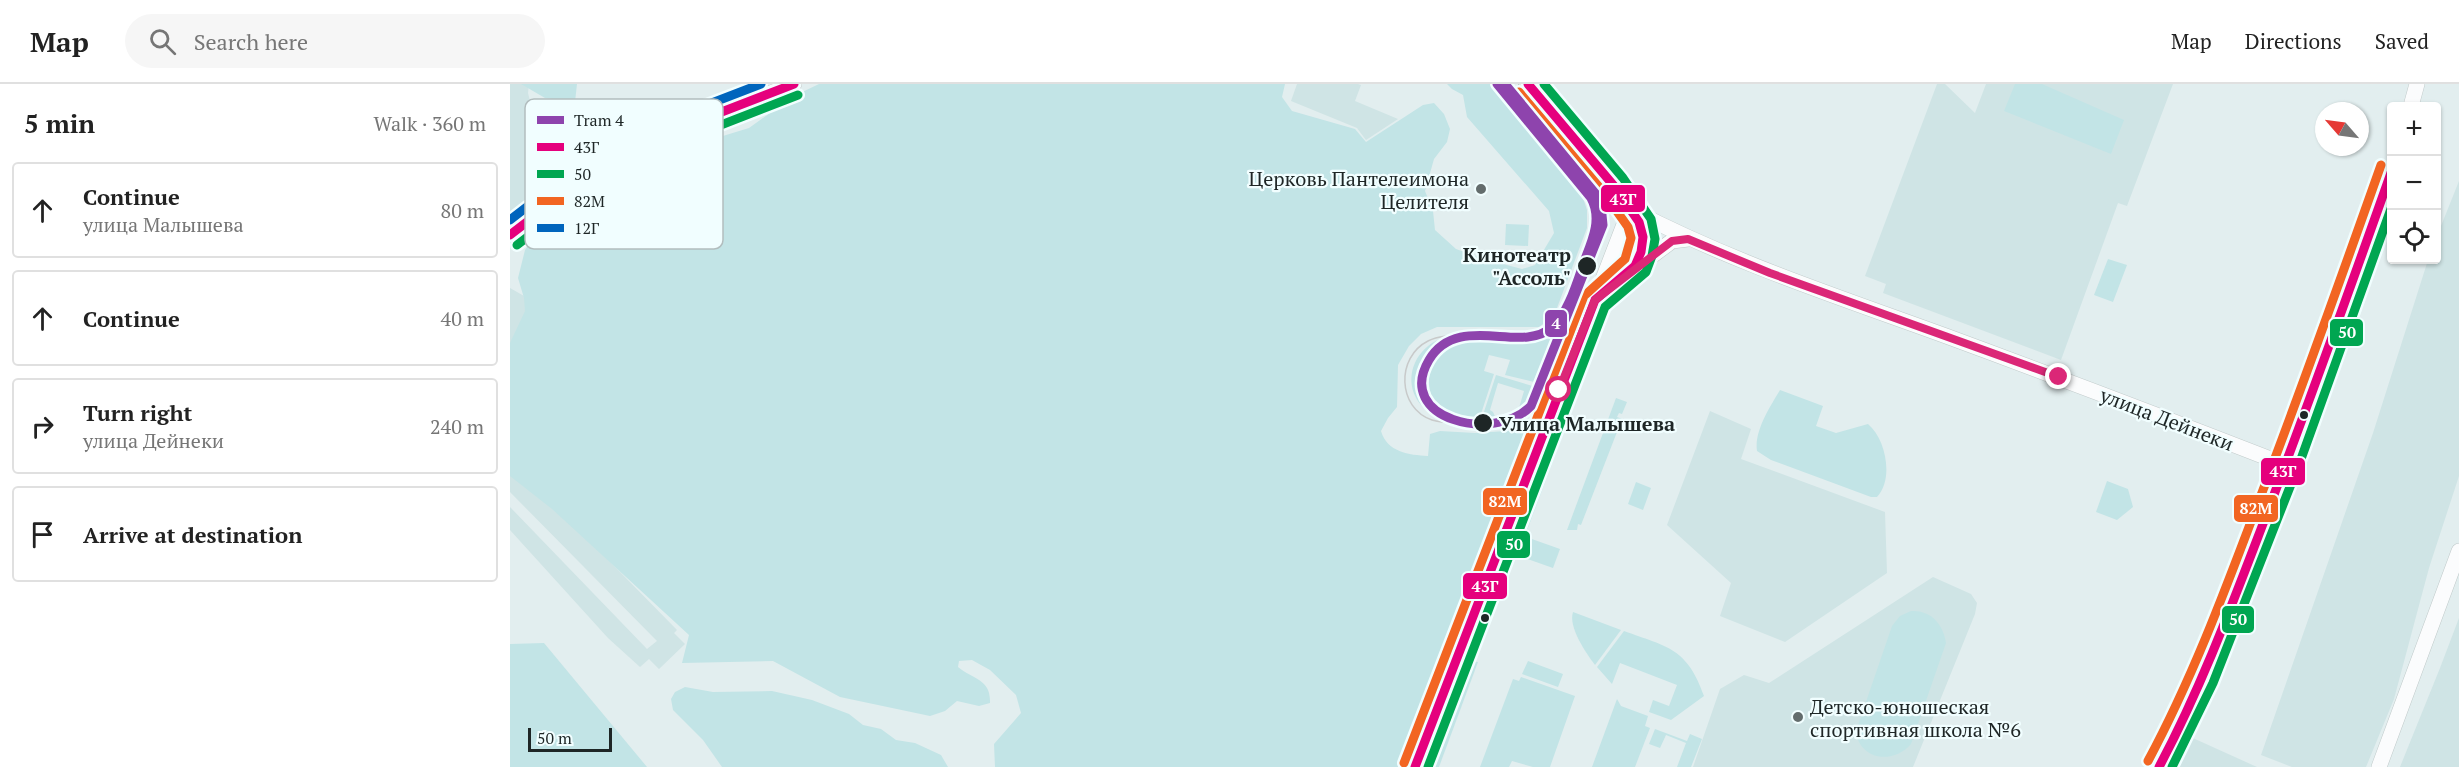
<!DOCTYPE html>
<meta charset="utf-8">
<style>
body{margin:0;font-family:"PT Serif",serif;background:#f6f6f6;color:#222}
.controls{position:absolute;right:18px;top:18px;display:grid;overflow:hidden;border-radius:6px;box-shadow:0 2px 4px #0004}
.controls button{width:54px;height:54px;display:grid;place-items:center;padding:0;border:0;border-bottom:2px solid #e0e0e0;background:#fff;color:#222;font:30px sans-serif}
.compass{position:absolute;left:1805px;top:18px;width:54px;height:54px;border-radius:50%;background:#fff;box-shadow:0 2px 4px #0004;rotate:298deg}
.scale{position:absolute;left:18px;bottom:15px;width:84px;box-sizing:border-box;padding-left:6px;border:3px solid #1e2626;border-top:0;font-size:16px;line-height:21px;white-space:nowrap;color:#1e2626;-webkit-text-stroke:4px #f1feff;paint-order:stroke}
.stop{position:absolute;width:18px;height:18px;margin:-14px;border:4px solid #db2777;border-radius:50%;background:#fff}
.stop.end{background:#db2777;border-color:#fff;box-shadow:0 2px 6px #0008}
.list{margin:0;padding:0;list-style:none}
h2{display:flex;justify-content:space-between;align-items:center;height:78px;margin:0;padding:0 24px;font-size:26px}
h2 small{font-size:20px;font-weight:400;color:#767676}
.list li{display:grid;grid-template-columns:39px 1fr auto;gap:18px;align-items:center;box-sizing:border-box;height:96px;margin:0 12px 12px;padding:0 12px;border:2px solid #e0e0e0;border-radius:6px}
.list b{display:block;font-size:22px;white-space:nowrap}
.list p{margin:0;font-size:20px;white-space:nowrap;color:#767676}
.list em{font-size:20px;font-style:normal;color:#767676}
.icon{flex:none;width:33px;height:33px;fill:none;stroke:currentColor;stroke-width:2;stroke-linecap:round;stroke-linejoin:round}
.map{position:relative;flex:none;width:1949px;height:683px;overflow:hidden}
header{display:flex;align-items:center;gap:36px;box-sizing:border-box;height:84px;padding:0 30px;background:#fff;border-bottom:2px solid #e0e0e0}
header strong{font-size:28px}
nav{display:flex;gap:33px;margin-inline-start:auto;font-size:21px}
.search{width:420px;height:54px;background:#f6f6f6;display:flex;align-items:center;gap:15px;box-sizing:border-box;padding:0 21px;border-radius:33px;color:#767676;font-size:22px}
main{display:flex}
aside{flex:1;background:#fff}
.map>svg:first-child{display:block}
.built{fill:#cfe4e5}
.green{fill:#c2e4e6}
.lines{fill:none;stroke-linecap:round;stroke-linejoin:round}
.minor-casing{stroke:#c0caca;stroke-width:16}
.major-casing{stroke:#c3c9ca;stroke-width:20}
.minor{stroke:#fbfcfd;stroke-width:15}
.major{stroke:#dce8e9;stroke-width:18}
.tram{stroke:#c8caca;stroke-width:1.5}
.bus-1-casing{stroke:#f1feff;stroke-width:14}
.bus-2-casing{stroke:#f1feff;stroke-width:14}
.bus-3-casing{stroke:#f1feff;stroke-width:14}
.bus-4-casing{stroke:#f1feff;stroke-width:14}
.bus-1{stroke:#e5007d;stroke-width:9}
.bus-2{stroke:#00a651;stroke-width:9}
.bus-3{stroke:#f26522;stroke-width:9}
.bus-4{stroke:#0065bd;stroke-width:9}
.tram-1-casing{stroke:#f1feff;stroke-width:14}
.tram-1{stroke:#8e44ad;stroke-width:9}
.route{stroke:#db2777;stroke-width:8}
.poi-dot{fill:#636c6c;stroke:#f1feff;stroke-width:2}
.stop-dot{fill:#1e2626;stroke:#f1feff;stroke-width:2}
.labels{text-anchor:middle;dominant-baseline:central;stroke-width:4.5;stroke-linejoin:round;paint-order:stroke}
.poi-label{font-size:20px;fill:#1e2626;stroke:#f1feff;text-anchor:end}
.stop-label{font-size:20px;font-weight:bold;fill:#1e2626;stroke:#f1feff;text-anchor:end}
.street-label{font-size:20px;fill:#1e2626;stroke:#f1feff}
.key{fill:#f1feff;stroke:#b2bdbe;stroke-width:1.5}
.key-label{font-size:16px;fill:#1e2626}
.line-badge{stroke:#f1feff;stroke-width:2}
.badge-label{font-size:16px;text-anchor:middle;font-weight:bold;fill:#fff}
</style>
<header>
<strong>Map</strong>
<div class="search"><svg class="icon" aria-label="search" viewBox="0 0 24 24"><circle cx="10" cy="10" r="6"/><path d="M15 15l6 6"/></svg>Search here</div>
<nav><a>Map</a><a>Directions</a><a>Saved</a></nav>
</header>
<main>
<aside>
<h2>5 min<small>Walk · 360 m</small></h2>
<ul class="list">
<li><svg class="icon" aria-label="ahead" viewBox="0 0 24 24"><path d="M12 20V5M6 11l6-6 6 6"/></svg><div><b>Continue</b><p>улица Малышева</p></div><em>80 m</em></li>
<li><svg class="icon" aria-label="ahead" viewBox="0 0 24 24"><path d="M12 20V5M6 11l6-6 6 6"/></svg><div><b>Continue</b></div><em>40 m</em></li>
<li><svg class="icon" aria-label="right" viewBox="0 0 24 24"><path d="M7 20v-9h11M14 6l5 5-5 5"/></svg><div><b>Turn right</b><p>улица Дейнеки</p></div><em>240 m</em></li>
<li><svg class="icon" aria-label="arrive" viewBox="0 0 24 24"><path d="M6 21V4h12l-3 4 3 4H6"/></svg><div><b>Arrive at destination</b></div></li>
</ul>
</aside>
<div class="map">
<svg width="1949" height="683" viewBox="0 0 1949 683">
<rect width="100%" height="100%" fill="#e2eeef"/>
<g class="built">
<polygon points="0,0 19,0 18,9 40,97 0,131"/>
<polygon points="787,0 848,0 851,1 845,17 888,35 856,56 847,44 781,17"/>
<polygon points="1427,0 1435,0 1465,29 1476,0 1663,0 1617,122 1608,119 1551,276 1373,209 1376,200 1355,192"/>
<polygon points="1949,97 1949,392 1919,484 1884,615 1856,683 1782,683 1751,671 1863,349 1918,176 1926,176 1927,152"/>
<polygon points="0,204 28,220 0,280"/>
<polygon points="1200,327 1241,345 1231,375 1375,428 1377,489 1275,558 1210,532 1221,499 1157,441"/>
<polygon points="0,382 56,433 167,546 164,549 175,560 149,585 139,575 130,583 98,554 0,446 0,423 137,565 147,557 0,408"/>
<polygon points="1423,493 1461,510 1467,519 1465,530 1403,683 1183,683 1210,605 1234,591 1259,599"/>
<polygon points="1949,534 1949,683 1890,683 1930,584"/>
<polygon points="1674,650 1747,683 1655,683"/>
</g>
<g class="green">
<polygon points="11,0 67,0 65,18 35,14"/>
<path d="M309,0h466l-3,13 10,14 63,18 11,13 57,-37 11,-2 10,11 6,15 -3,13 -13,17 -9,32 8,20 2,19 21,19 28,10 38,10 13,-4 19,-32 -5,-22 -82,-94 -4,-22 -11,-6 -5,-5h44l91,111 5,15v18l-33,88 -15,11h-102l-16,7 -12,12 -11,19 -1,42 -9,11 -7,13c6,21 28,24 47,25l2,-22 10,-3 35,2 47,-3 6,5 1,9 -123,323h-411l-1,-23 27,-31 -5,-18 -26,-25 -18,-10 -13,1 -1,6c16,13 33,12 32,36l-11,3 -22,-5 -12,10 -15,5 -90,-19 -67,-36 -91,2 7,-28 -137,-126 -42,-33v-133l15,-32 -1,-13 -6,-20 7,-28 22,-31 40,-34 39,-25 40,-19 20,-4 27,2 36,-11 45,-32z"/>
<polygon points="1505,0 1532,0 1614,36 1601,70 1494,27"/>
<polygon points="996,140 1019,141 1018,162 995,161"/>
<polygon points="1598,175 1617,181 1603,218 1584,211"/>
<path d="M1051,242l-23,57 -33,-8 5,-15 -21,-5 -5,16 10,3 -15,46c-30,-3 -52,-10 -50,-45 0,-9 6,-23 13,-29 25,-22 63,0 91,-5 11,-1 20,-8 28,-15z"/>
<path d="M943,251c-9,5 -17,10 -22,19 -9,15 -13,40 0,54 5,6 13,9 20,12 -55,-9 -51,-75 2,-85z"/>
<polygon points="1071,266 1083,271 1013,457 1003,444"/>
<path d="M986,291l40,12c-4,12 -7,28 -20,31l8,-27 -26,-8 -8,27 3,2 4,9h-16z"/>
<path d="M1270,306l43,16 -7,20 20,7 32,-9c18,15 26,55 9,73h-6l-100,-37 -14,-9c-3,-20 13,-44 23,-61z"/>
<polygon points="1106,314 1117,318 1112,330 1109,329 1107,333 1112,335 1071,441 1068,440 1067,446 1057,446"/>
<polygon points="1597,397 1618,405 1623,423 1607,436 1586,428"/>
<polygon points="1126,398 1141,404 1133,426 1118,420"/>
<polygon points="1019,454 1050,465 1043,484 1012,473"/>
<polygon points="983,502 994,503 968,569 960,564"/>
<path d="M1401,527c20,-1 32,13 35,32l-35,101c-18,21 -52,16 -55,-13l36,-105 8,-10z"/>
<path d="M1063,528l48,18 -26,35c-9,-12 -27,-38 -22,-53z"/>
<path d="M1114,547c44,16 63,17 80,65l-33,24 -22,-8 4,-12 16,6 8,-21 -57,-22 -8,21 -15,-17z"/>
<polygon points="34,559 137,683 0,683 0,560"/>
<polygon points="956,577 968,578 929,683 917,683"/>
<polygon points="1018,577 1053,590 1048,603 1012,590"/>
<polygon points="1011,593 1065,612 1040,683 1023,683 1002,677 999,683 970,683 1003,595 1009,597"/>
<polygon points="175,603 203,608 262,607 302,616 339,630 353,641 371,645 386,656 405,659 431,671 438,683 212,683 193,656 163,626 161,615 165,608"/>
<polygon points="1107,615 1111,622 1138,632 1135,642 1140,644 1125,683 1082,683"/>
<polygon points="1145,645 1177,657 1180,650 1192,655 1181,683 1167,683 1176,659 1156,651 1150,664 1139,660"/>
</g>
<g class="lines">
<g class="minor-casing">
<g id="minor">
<polyline points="1901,22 1907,0"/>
<path d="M1120,125c101,53 209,88 316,127 114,42 227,85 340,129"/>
<polyline points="0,151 78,91 121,63 284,0"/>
<polyline points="1123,186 1162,157 1178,155"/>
<path d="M1085,216c32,-25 66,-48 35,-91"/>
<polyline points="905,683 1120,125"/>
<path d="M1649,683c42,-75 72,-158 102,-238 46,-120 89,-239 131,-360"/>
<polyline points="1869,683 1949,467"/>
</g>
</g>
<g class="major-casing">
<polyline id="major" points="1018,0 1104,102 1120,125"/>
</g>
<use href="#minor" class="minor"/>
<use href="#major" class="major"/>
<path class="tram" d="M959,339c-12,0 -25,1 -37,-3 -35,-12 -36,-63 -4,-79 14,-7 31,-5 46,-6"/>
<g class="bus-1-casing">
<g id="bus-1">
<polyline points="0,151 78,91 121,63 284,0"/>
<polyline points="905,683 1085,216 1125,182 1131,168 1133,153 1129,138 1104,102 1018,0"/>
<path d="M1649,683c43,-81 74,-165 107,-251 43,-114 85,-230 126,-346"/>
</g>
</g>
<g class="bus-2-casing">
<g id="bus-2">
<polyline points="7,161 85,101 126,74 288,11"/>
<polyline points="1791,375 1882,122"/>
<polyline points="918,683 1095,223 1136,188 1142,172 1145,155 1141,135 1113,94 1034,0"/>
<polyline points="1662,683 1703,599 1787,385"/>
</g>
</g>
<g class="bus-3-casing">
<g id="bus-3">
<path d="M1638,677c43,-80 75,-165 107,-250 44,-115 85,-230 126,-346"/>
<polyline points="894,679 1074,212 1115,175 1121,154 1118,143 1094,109 1009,8"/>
</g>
</g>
<g class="bus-4-casing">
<polyline id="bus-4" points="0,136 71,81 116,52 251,0"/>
</g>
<use href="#bus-1" class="bus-1"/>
<use href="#bus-2" class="bus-2"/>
<use href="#bus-3" class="bus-3"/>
<use href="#bus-4" class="bus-4"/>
<g class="tram-1-casing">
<path id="tram-1" d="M987,0l94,114c11,20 2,41 -6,61 -7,20 -17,56 -34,69 -30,26 -93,-16 -122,32 -35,59 65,84 102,46l72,-181 -2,-20 -5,-11 -91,-110"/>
</g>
<use href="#tram-1" class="tram-1"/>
</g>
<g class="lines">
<polyline class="route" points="1049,306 1085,216 1162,157 1178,155 1260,189 1549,293"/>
</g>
<g class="poi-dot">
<circle cx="971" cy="105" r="6"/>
<circle cx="1288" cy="633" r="6"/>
</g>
<g class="stop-dot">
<circle cx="1077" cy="182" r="10"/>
<circle cx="1794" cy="331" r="5"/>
<circle cx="973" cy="339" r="10"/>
<circle cx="975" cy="534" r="5"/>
</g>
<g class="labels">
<g class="poi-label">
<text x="959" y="94">Церковь Пантелеимона<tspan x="959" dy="23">Целителя</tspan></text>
<text x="1300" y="622" text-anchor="start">Детско-юношеская<tspan x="1300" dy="23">спортивная школа №6</tspan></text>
</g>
<g class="stop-label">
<text x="1061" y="170">Кинотеатр<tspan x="1061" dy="23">"Ассоль"</tspan></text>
<text x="989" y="339" text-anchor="start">Улица Малышева</text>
</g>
<g class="street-label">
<text transform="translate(1657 335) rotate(21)">улица Дейнеки</text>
</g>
</g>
<rect x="15" y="15" width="198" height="150" rx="9" class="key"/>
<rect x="27" y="32" width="27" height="8" fill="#8e44ad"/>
<rect x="27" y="59" width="27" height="8" fill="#e5007d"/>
<rect x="27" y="86" width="27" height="8" fill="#00a651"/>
<rect x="27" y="113" width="27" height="8" fill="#f26522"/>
<rect x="27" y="140" width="27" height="8" fill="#0065bd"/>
<g class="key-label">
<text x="64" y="42">Tram 4</text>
<text x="64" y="69">43Г</text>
<text x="64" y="96">50</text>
<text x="64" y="123">82М</text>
<text x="64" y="150">12Г</text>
</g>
<g class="line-badge">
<rect x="1090" y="100" width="46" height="29" rx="6" fill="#e5007d"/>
<rect x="1034" y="225" width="24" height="29" rx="6" fill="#8e44ad"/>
<rect x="1819" y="234" width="35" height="29" rx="6" fill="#00a651"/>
<rect x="1750" y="373" width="46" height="29" rx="6" fill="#e5007d"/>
<rect x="972" y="403" width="46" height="29" rx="6" fill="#f26522"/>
<rect x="1723" y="410" width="46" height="29" rx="6" fill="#f26522"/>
<rect x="986" y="446" width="35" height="29" rx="6" fill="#00a651"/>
<rect x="952" y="488" width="46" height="28" rx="6" fill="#e5007d"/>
<rect x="1711" y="521" width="34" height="29" rx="6" fill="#00a651"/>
</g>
<g class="badge-label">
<text x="1113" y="121">43Г</text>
<text x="1046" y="245">4</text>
<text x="1837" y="254">50</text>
<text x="1773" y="393">43Г</text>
<text x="995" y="423">82М</text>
<text x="1746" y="430">82М</text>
<text x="1004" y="466">50</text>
<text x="975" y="508">43Г</text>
<text x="1728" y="541">50</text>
</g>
</svg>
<div class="controls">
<button>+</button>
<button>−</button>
<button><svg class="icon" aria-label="locate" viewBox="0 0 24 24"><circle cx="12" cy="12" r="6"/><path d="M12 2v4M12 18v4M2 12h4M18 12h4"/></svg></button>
</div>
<svg class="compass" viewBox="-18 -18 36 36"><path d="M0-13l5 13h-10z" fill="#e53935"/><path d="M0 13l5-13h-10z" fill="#767676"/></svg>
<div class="scale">50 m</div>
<div class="stop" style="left:1049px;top:306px"></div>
<div class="stop end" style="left:1549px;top:293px"></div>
</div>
</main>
